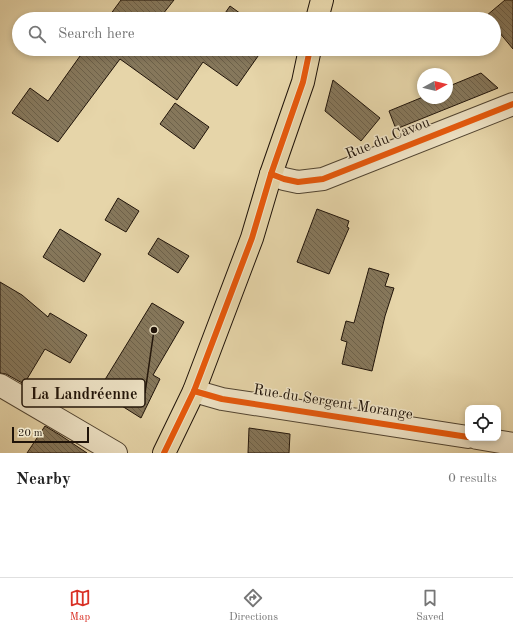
<!DOCTYPE html>
<meta charset="utf-8">
<style>
body{margin:0;font-family:"Old Standard TT",serif;background:#f6f6f6;color:#222}
.controls{position:absolute;right:12px;bottom:12px;display:grid;overflow:hidden;border-radius:8px;box-shadow:0 2px 6px #0003}
.controls button{width:36px;height:36px;display:grid;place-items:center;padding:0;border:0;border-bottom:1px solid #e0e0e0;background:#fff;color:#222;font:20px sans-serif}
.compass{position:absolute;left:417px;top:68px;width:36px;height:36px;border-radius:50%;background:#fff;box-shadow:0 2px 6px #0003;rotate:82deg}
.scale{position:absolute;left:12px;bottom:10px;width:77px;box-sizing:border-box;padding-left:4px;border:2px solid #1f1309;border-top:0;font-size:11px;line-height:14px;white-space:nowrap;color:#1f1309;-webkit-text-stroke:3px #efe4c7;paint-order:stroke}
.list{margin:0;padding:0;list-style:none}
h2{display:flex;justify-content:space-between;align-items:center;height:52px;margin:0;padding:0 16px;font-size:17px}
h2 small{font-size:13px;font-weight:400;color:#767676}
.icon{flex:none;width:22px;height:22px;fill:none;stroke:currentColor;stroke-width:2;stroke-linecap:round;stroke-linejoin:round}
.map{position:relative;flex:none;width:513px;height:453px;overflow:hidden}
.search{position:absolute;background:#fff;box-shadow:0 2px 6px #0003;left:12px;right:12px;top:12px;height:44px;display:flex;align-items:center;gap:10px;box-sizing:border-box;padding:0 14px;border-radius:22px;color:#767676;font-size:15px}
.sheet{height:124px;background:#fff}
nav{display:flex;justify-content:space-around;align-items:center;box-sizing:border-box;height:56px;border-top:1px solid #e0e0e0;background:#fff;font-size:11px;color:#767676}
nav a{display:grid;justify-items:center;gap:2px}
nav .on{color:#d93025}
.map>svg:first-child{display:block}
.building{fill:url(#building-back-hatch);stroke:#1f1309}
.lines{fill:none;stroke-linecap:round;stroke-linejoin:round}
.minor-casing{stroke:#514431;stroke-width:24}
.major-casing{stroke:#1f1309;stroke-width:24}
.minor{stroke:#efe4c7;stroke-width:22}
.major{stroke:#e6d5a9;stroke-width:22}
.cycleway-casing{stroke:#efe4c7;stroke-width:8}
.cycleway{stroke:#e8590c;stroke-width:6}
.labels{text-anchor:middle;dominant-baseline:central;stroke-width:3;stroke-linejoin:round;paint-order:stroke}
.street-label{font-size:15px;fill:#1f1309;stroke:#efe4c7}
.leader{fill:none;stroke:#1f1309;stroke-width:1.5}
.callout-dot{fill:#1f1309;stroke:#efe4c7;stroke-width:1.5}
.callout{fill:#efe4c7;stroke:#1f1309;stroke-width:1.5}
.callout-label{font-size:16px;text-anchor:middle;font-weight:bold;fill:#1f1309}
</style>
<div class="map">
<svg width="513" height="453" viewBox="0 0 513 453">
<defs>
<pattern id="building-back-hatch" width="6" height="6" patternUnits="userSpaceOnUse"><rect width="6" height="6" fill="#86785c"/><path d="M-1 5l2 2M0 0l6 6M5-1l2 2" fill="none" stroke="#6d614a"/></pattern>
</defs>
<rect width="100%" height="100%" fill="#e6d5a9"/>
<filter id="stains"><feTurbulence type="fractalNoise" baseFrequency=".005" numOctaves="4"/><feColorMatrix values="0 0 0 0 .2 0 0 0 0 .09 0 0 0 0 .02 0 0 0 .5 -.17"/></filter>
<radialGradient id="worn" r=".72"><stop offset=".6" stop-color="#630" stop-opacity="0"/><stop offset="1" stop-color="#630" stop-opacity=".3"/></radialGradient>
<g class="building">
<polygon points="121,0 174,0 159,19 107,19"/>
<polygon points="505,0 513,0 513,49 494,26 494,19 489,19 486,16"/>
<polygon points="230,6 248,19 221,19"/>
<polygon points="85,49 263,49 237,86 203,62 177,100 120,59 58,142 12,113 30,88 48,101"/>
<polygon points="481,73 498,88 396,129 389,111 423,97 447,98 447,87"/>
<polygon points="333,80 380,118 361,141 325,111"/>
<polygon points="175,103 209,127 194,149 160,124"/>
<polygon points="118,198 139,211 126,232 105,220"/>
<polygon points="317,209 349,221 347,227 349,228 329,274 297,262"/>
<polygon points="60,229 101,254 84,282 43,257"/>
<polygon points="158,238 189,256 178,273 148,254"/>
<polygon points="369,268 389,274 385,286 394,288 385,316 372,371 342,364 347,342 341,340 346,321 354,323"/>
<polygon points="0,282 22,295 48,317 50,313 87,335 70,363 45,349 24,384 6,374 0,373"/>
<polygon points="152,303 184,322 153,375 160,379 141,418 98,391"/>
<polygon points="45,426 60,435 87,453 27,453"/>
<polygon points="249,428 290,434 289,453 248,453"/>
</g>
<g class="lines">
<g class="minor-casing">
<g id="minor">
<polyline points="271,174 284,179 298,182 323,179 513,104"/>
<polyline points="0,385 116,453"/>
<polyline points="194,391 222,399 468,437"/>
<polyline points="477,438 513,444"/>
</g>
</g>
<g class="major-casing">
<g id="major">
<polyline points="317,19 322,0"/>
<polyline points="164,453 194,391 252,238 271,174 303,82 310,49"/>
</g>
</g>
<use href="#minor" class="minor"/>
<use href="#major" class="major"/>
<g class="cycleway-casing">
<g id="cycleway">
<polyline points="271,174 284,179 298,182 323,179 513,104"/>
<polyline points="194,391 222,399 468,437"/>
<polyline points="164,453 194,391 252,238 271,174 303,82 310,49"/>
</g>
</g>
<use href="#cycleway" class="cycleway"/>
</g>
<g class="labels">
<g class="street-label">
<text transform="translate(388 139) rotate(-22)">Rue du Cavou</text>
<text transform="translate(333 403) rotate(9)">Rue du Sergent Morange</text>
</g>
</g>
<path class="leader" d="M154 330L145 393"/>
<circle class="callout-dot" cx="154" cy="330" r="4"/>
<rect class="callout" x="22" y="379" width="123" height="28" rx="4"/>
<g class="callout-label">
<text x="84" y="399">La Landréenne</text>
</g>
<rect width="100%" height="100%" filter="url(#stains)"/>
<rect width="100%" height="100%" fill="url(#worn)"/>
</svg>
<div class="controls">
<button><svg class="icon" aria-label="locate" viewBox="0 0 24 24"><circle cx="12" cy="12" r="6"/><path d="M12 2v4M12 18v4M2 12h4M18 12h4"/></svg></button>
</div>
<svg class="compass" viewBox="-18 -18 36 36"><path d="M0-13l5 13h-10z" fill="#e53935"/><path d="M0 13l5-13h-10z" fill="#767676"/></svg>
<div class="scale">20 m</div>
<div class="search"><svg class="icon" aria-label="search" viewBox="0 0 24 24"><circle cx="10" cy="10" r="6"/><path d="M15 15l6 6"/></svg>Search here</div>
</div>
<section class="sheet">
<h2>Nearby<small>0 results</small></h2>
<ul class="list">
</ul>
</section>
<nav>
<a class="on"><svg class="icon" aria-label="map" viewBox="0 0 24 24"><path d="M3 6l6-2 6 2 6-2v14l-6 2-6-2-6 2zM9 4v14M15 6v14"/></svg>Map</a>
<a><svg class="icon" aria-label="directions" viewBox="0 0 24 24"><path d="M12 3l9 9-9 9-9-9zM9 14v-3h6M13 9l2 2-2 2"/></svg>Directions</a>
<a><svg class="icon" aria-label="saved" viewBox="0 0 24 24"><path d="M7 4h10v16l-5-4-5 4z"/></svg>Saved</a>
</nav>
